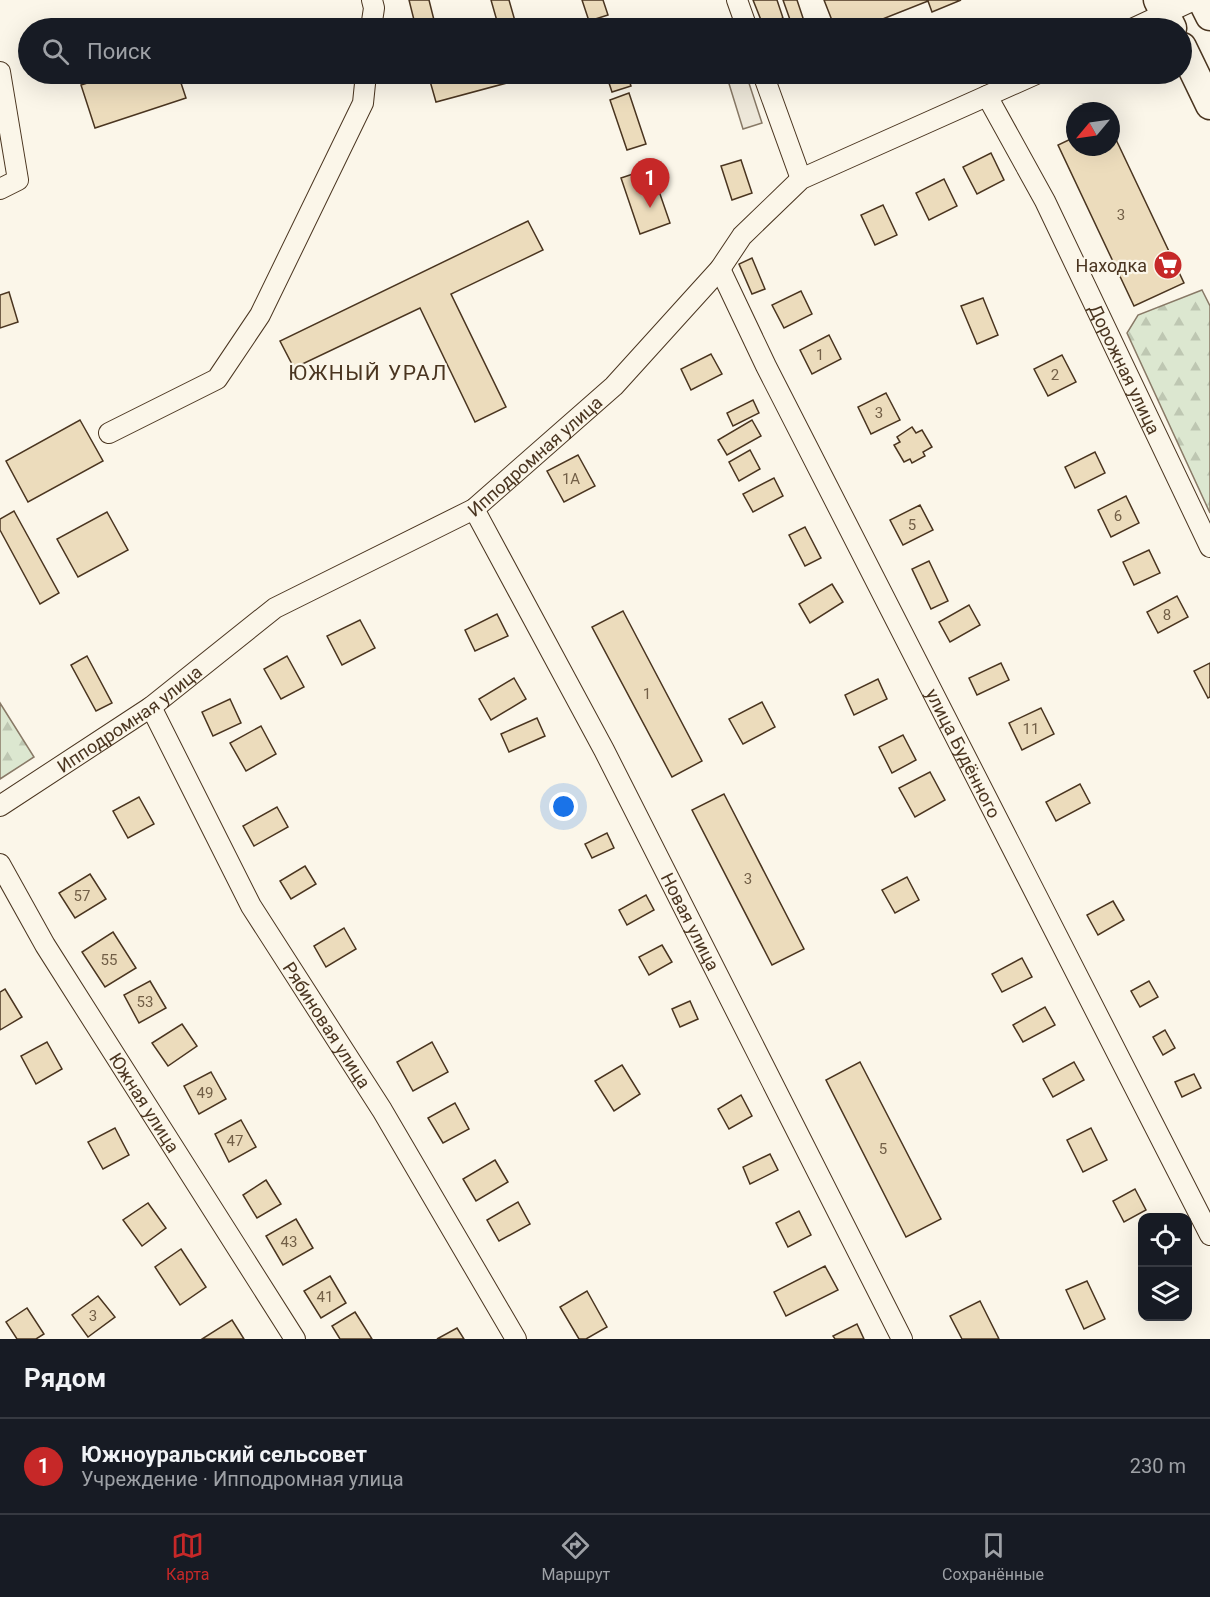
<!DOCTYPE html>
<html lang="ru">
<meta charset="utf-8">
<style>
body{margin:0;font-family:Roboto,sans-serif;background:#20242c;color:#f1f3f6}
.controls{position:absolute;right:18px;bottom:18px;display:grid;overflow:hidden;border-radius:12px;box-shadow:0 6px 24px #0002}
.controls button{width:54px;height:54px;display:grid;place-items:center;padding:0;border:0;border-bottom:2px solid #363941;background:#171b24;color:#f1f3f6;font:30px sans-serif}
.compass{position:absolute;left:1066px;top:102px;width:54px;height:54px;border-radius:50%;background:#171b24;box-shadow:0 6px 24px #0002;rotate:241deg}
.you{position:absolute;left:564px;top:807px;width:21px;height:21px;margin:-15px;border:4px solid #fff;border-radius:50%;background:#1a73e8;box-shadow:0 0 0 9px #1a73e833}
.badge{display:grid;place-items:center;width:39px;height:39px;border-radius:50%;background:#c62828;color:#fff;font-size:20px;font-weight:700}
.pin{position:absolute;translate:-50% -50px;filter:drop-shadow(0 2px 3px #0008)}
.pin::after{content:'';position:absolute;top:32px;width:21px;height:18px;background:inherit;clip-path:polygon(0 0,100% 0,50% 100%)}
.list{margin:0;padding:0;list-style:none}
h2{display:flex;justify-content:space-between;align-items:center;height:78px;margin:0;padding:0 24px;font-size:26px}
h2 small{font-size:20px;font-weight:400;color:#9ea1a6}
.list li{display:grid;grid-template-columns:39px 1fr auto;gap:18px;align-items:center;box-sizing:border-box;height:96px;padding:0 24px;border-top:2px solid #363941}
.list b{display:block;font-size:22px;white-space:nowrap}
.list p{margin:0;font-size:20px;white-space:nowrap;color:#9ea1a6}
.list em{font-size:20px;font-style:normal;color:#9ea1a6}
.icon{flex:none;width:33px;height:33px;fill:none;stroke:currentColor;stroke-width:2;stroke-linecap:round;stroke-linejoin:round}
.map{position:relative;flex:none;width:1210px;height:1339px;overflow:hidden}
.search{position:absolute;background:#171b24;box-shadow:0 6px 24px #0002;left:18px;right:18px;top:18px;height:66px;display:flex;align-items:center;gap:15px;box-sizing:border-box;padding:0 21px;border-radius:33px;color:#9ea1a6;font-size:22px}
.sheet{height:174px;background:#171b24}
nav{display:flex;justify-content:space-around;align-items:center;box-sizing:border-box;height:84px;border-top:2px solid #363941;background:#171b24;font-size:16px;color:#9ea1a6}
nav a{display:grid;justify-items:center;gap:3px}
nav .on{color:#c62828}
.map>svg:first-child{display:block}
.forest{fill:url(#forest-firs);stroke:#887966;stroke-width:1.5}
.parking{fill:#ede7d9;stroke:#887966;stroke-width:1.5}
.building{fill:#ecdcbc;stroke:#4a3520;stroke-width:1.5}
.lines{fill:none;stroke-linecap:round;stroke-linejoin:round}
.minor-casing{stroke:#4a3520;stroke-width:22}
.highway-casing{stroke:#4a3520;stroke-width:31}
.minor{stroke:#fbf6e9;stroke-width:20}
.highway{stroke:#fbf6e9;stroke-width:28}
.labels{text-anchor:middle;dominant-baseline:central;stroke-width:4.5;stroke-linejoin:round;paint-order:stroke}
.number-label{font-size:15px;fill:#725f47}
.poi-label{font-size:18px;fill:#4a3520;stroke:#fbf6e9;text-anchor:end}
.street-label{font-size:18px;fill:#4a3520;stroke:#fbf6e9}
.quarter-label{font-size:21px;letter-spacing:1.5px;fill:#4a3520;stroke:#fbf6e9}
</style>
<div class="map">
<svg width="1210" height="1339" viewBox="0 0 1210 1339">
<defs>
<pattern id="forest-firs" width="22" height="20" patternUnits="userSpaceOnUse" patternTransform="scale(1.5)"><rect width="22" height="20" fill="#dce7d0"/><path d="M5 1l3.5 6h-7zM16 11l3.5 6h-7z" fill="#bec7b2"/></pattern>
</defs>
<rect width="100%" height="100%" fill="#fbf6e9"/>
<g class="forest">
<polygon points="1202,290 1210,306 1210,513 1127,333 1138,315"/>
<polygon points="0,703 34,757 0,779"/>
</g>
<polygon class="parking" points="726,74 746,74 762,123 743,129"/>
<g class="building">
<polygon points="409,0 429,0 436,28 416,28"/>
<polygon points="491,0 509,0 517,28 499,28"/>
<polygon points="582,0 603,0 608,15 589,21"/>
<polygon points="753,0 777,0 783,18 763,25"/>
<polygon points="783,0 797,0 805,24 793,28"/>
<polygon points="824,0 961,0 932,12 928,1 860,28 835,28"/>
<polygon points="116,74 178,74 186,98 95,128 81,85"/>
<polygon points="428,74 529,74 529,77 436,102"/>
<polygon points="606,74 627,74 631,86 612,92"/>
<polygon points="629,93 646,144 627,150 610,100"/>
<polygon points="1111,129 1184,283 1134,306 1058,145 1075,137 1075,147 1111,147"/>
<polygon points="991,153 1004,180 977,194 963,167"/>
<polygon points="741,160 752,193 732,200 721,166"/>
<polygon points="651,168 670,223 640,234 621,178"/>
<polygon points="944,179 957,206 929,220 916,193"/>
<polygon points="883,205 897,235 875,245 861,215"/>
<polygon points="528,221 543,250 451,294 506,407 475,422 420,308 294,368 280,341"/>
<polygon points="752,258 765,289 752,294 739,264"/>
<polygon points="801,291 812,314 784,328 772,305"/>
<polygon points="9,292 18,322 0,328 0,295"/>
<polygon points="983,298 998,335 977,344 961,306"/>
<polygon points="829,335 841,359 812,374 800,350"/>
<polygon points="711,354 722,374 691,390 681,369"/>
<polygon points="1062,355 1076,382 1048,396 1034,369"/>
<polygon points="886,393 900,420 871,434 858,407"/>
<polygon points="753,400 759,413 733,426 727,413"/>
<polygon points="80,420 103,461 28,502 6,461"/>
<polygon points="752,420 761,436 727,455 718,440"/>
<polygon points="912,427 916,433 922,430 932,447 923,452 925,456 912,463 910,459 904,462 894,445 900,442 897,437"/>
<polygon points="750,450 760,469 739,481 729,462"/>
<polygon points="1095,452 1105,473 1075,488 1065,467"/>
<polygon points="578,455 595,486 564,502 547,471"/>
<polygon points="774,478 783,496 753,512 743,494"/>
<polygon points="1126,496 1139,523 1111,537 1098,510"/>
<polygon points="920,505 933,530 903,545 890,520"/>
<polygon points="14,511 59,593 40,604 0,530 0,519"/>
<polygon points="107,512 128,550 78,577 57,539"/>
<polygon points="805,527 821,558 805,566 789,535"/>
<polygon points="1149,550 1160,573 1134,585 1123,562"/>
<polygon points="929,561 948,601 931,609 912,569"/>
<polygon points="832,584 843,602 810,623 799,604"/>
<polygon points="1177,596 1188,617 1158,633 1147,612"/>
<polygon points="969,605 980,625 950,642 939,622"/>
<polygon points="623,611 702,761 672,777 592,627"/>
<polygon points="497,614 508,636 475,651 465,630"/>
<polygon points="360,620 375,648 342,665 327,636"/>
<polygon points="87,656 112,703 96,711 71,665"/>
<polygon points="287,656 304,687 281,699 264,669"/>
<polygon points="1001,663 1009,680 977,695 969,678"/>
<polygon points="1210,663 1210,697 1208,698 1194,671"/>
<polygon points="514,678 526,699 491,720 479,699"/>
<polygon points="878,679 887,699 854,715 845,695"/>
<polygon points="230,699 241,723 213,736 202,712"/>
<polygon points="762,702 775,727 743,744 729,719"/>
<polygon points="1041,708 1054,734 1022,750 1009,723"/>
<polygon points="537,718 545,736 509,752 501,734"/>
<polygon points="261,726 276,754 246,771 230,743"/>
<polygon points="903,735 916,760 892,773 879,747"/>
<polygon points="930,772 945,800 915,817 899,788"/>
<polygon points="1080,784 1090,803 1056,821 1046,802"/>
<polygon points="724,794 804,949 772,965 692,810"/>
<polygon points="139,797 154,824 128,838 113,811"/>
<polygon points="277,807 288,827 254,846 243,826"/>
<polygon points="607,833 614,848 592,858 585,844"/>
<polygon points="305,866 316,884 291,899 280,881"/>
<polygon points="90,874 106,899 75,918 59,893"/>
<polygon points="907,877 919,900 895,913 882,890"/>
<polygon points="646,895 654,910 627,925 619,910"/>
<polygon points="1113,901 1124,920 1098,935 1087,915"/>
<polygon points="344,928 356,949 326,967 314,946"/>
<polygon points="113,932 136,968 105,987 82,952"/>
<polygon points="662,945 672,962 649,975 639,957"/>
<polygon points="1022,958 1032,977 1002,992 992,974"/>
<polygon points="150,981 166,1008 139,1023 124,995"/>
<polygon points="1149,981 1158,997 1140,1007 1131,991"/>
<polygon points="5,989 22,1017 0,1030 0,992"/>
<polygon points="690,1001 698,1019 680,1027 672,1009"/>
<polygon points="1045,1007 1055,1025 1023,1042 1013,1025"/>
<polygon points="182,1024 197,1046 168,1066 152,1043"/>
<polygon points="1165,1030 1175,1048 1163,1055 1153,1037"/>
<polygon points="47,1042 62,1069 36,1084 21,1056"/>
<polygon points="432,1042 448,1072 413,1091 397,1062"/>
<polygon points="860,1062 941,1219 906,1237 826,1080"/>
<polygon points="1074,1062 1084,1080 1053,1097 1043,1079"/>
<polygon points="622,1065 640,1094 614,1111 595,1081"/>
<polygon points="211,1072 226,1099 199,1114 184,1086"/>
<polygon points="1194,1074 1201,1088 1182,1097 1175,1082"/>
<polygon points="741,1095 752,1116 729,1129 718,1109"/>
<polygon points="455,1103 469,1129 443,1143 428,1118"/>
<polygon points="241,1120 256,1147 229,1162 215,1134"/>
<polygon points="115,1128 129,1155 103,1169 88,1142"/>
<polygon points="1091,1128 1107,1160 1083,1172 1067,1140"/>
<polygon points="770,1154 778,1170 750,1184 743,1167"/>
<polygon points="495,1160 508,1182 476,1201 463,1179"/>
<polygon points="266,1180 281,1204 257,1218 243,1195"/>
<polygon points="1135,1189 1146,1210 1124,1222 1113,1201"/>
<polygon points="518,1202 530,1224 499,1241 487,1220"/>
<polygon points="148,1203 166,1228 142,1246 123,1220"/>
<polygon points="799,1211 811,1235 788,1247 776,1223"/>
<polygon points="296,1219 313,1248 283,1265 266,1236"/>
<polygon points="181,1249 206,1287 180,1305 155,1267"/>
<polygon points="825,1266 838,1290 786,1316 774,1292"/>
<polygon points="330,1276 346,1303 321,1318 304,1291"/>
<polygon points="1087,1281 1105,1319 1084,1329 1066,1290"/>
<polygon points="587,1291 607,1327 586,1339 579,1339 560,1307"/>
<polygon points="98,1296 115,1317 88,1337 72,1315"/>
<polygon points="980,1301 999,1339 962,1339 950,1316"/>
<polygon points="27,1308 44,1334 36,1339 17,1339 6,1322"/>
<polygon points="355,1312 372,1339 340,1339 332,1326"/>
<polygon points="232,1320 244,1339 202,1339"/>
<polygon points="857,1324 864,1339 835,1339 833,1336"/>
<polygon points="457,1328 464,1339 437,1339"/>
</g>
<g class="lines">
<g class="minor-casing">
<g id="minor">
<polyline points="737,0 747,28"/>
<polyline points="371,28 374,8 372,0"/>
<polyline points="1134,28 1194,0"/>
<polyline points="0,72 18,180 0,189"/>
<polyline points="763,74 801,179"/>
<path id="s1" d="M987,96l58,105 165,346"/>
<path id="s2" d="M720,269l46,97 444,869"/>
<polyline points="109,433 217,379 260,315 363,103 366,74"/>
<path id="s3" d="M474,509l130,241 298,589"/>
<path id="s4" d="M151,707l100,199 131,204 134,229"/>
<path id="s5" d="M0,806l151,-99 124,-99 199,-99 140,-123 106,-117 22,-33 59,-57 235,-105"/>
<path id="s6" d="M0,864l45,81 250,394"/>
</g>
</g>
<g class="highway-casing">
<g id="highway">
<polyline points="1158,0 1172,28"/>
<polyline points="1202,0 1210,16"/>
<polyline points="1182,47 1210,105"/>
</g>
</g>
<use href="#minor" class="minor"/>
<use href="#highway" class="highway"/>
</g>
<defs>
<g id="supermarket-disc" transform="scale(1.5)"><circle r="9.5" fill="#c62828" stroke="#fbf6e9"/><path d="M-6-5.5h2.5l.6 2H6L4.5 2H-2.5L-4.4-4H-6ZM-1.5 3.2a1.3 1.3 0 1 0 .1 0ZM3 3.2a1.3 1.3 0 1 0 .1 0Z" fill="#fff"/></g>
</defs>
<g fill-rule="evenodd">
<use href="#supermarket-disc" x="1168" y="265"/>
</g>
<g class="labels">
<g class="number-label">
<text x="1121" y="215">3</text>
<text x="820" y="355">1</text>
<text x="1055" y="375">2</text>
<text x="879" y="413">3</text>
<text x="571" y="479">1А</text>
<text x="1118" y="516">6</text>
<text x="912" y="525">5</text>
<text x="1167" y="615">8</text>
<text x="647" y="694">1</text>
<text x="1031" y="729">11</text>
<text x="748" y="879">3</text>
<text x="82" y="896">57</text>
<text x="109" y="960">55</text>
<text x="145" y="1002">53</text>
<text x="205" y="1093">49</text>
<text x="235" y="1141">47</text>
<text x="883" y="1149">5</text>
<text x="289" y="1242">43</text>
<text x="325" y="1297">41</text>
<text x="93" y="1316">3</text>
</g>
<g class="poi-label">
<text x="1147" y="265">Находка</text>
</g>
<g class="street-label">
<text stroke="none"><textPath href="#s1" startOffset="306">Дорожная улица</textPath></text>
<text stroke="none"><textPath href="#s5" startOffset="642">Ипподромная улица</textPath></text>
<text stroke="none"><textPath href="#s5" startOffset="156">Ипподромная улица</textPath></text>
<text stroke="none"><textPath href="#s2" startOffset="542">улица Будённого</textPath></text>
<text stroke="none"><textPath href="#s3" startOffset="466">Новая улица</textPath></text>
<text stroke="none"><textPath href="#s4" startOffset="364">Рябиновая улица</textPath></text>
<text stroke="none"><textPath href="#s6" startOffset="279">Южная улица</textPath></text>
</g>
<g class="quarter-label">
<text x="368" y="373">ЮЖНЫЙ УРАЛ</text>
</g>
</g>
</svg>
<div class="controls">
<button><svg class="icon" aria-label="locate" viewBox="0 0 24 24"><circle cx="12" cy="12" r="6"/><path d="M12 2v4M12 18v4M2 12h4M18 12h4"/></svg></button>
<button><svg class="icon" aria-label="layers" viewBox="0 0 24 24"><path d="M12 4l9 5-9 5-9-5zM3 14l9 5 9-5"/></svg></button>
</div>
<svg class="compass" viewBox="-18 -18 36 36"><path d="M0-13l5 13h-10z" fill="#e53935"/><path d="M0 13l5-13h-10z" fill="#9ea1a6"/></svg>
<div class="you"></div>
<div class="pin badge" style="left:650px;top:208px">1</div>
<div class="search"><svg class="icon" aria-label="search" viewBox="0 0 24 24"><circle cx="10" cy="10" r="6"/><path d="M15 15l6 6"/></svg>Поиск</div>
</div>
<section class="sheet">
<h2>Рядом<small></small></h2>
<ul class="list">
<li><span class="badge">1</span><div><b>Южноуральский сельсовет</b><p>Учреждение · Ипподромная улица</p></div><em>230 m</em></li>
</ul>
</section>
<nav>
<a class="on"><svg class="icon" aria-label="map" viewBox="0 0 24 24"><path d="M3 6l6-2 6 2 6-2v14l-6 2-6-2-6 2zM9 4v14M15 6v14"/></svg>Карта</a>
<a><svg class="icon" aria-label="directions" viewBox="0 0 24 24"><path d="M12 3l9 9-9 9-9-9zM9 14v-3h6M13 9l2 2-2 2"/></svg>Маршрут</a>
<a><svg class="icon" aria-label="saved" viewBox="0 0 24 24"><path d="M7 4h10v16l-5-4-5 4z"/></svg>Сохранённые</a>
</nav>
